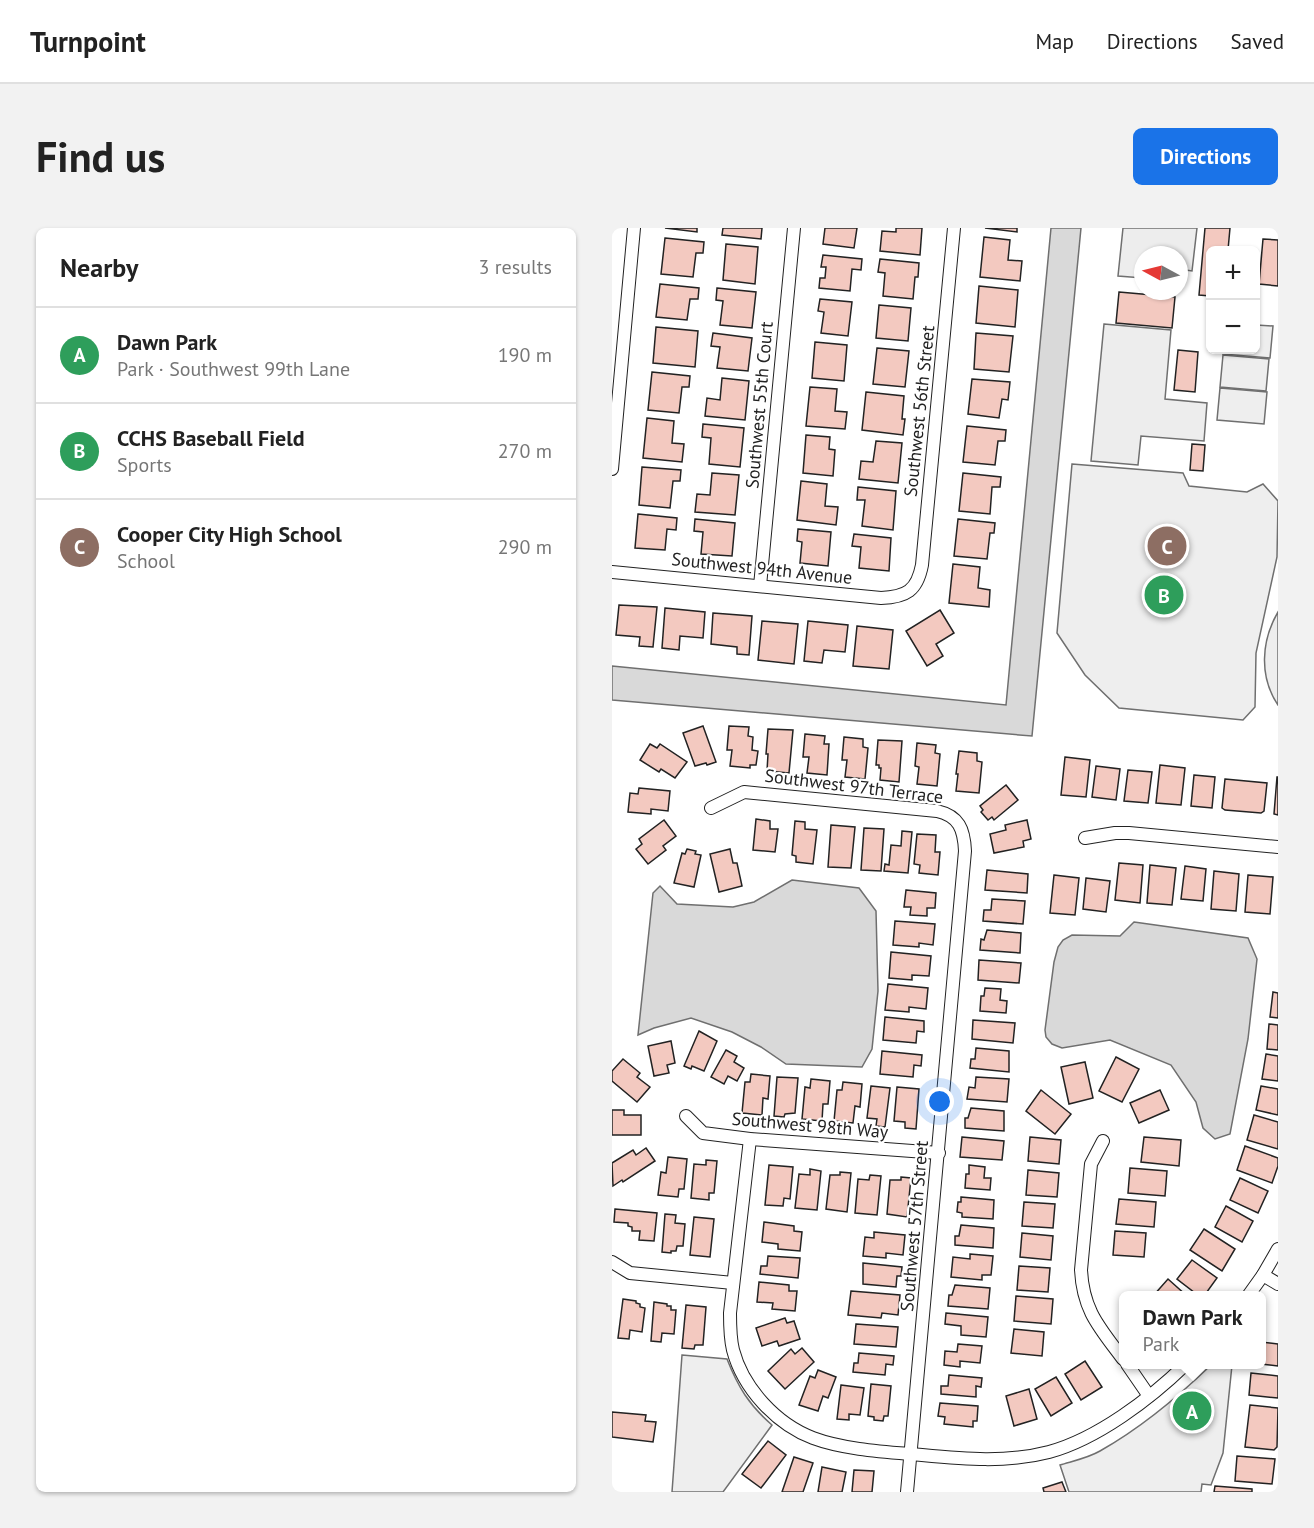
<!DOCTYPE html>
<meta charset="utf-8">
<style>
body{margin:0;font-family:"PT Sans",sans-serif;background:#f2f2f2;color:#222}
.controls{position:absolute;right:18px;top:18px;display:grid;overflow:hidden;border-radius:9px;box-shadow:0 2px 4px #0004}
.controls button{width:54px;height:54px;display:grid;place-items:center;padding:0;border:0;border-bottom:2px solid #e0e0e0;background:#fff;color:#222;font:30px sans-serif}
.compass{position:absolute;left:522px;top:18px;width:54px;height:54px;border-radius:50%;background:#fff;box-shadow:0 2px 4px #0004;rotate:277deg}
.you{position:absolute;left:328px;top:874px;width:21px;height:21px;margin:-15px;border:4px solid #fff;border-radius:50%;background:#1a73e8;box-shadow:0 0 0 9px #1a73e833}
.badge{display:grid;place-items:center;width:39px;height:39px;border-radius:50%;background:#1a73e8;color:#fff;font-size:20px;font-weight:700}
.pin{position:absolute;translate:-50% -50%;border:3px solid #fff;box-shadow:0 2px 6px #0006}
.popup{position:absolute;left:507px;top:1063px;width:147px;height:78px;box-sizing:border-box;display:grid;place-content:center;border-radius:9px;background:#fff;filter:drop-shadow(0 2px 4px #0005);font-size:20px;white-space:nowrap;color:#767676}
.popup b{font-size:22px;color:#222}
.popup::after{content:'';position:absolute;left:50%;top:100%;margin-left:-12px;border:12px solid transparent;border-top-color:#fff}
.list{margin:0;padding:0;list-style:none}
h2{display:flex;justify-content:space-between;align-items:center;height:78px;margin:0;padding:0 24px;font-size:26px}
h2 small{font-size:20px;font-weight:400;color:#767676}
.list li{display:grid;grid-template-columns:39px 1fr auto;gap:18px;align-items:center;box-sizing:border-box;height:96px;padding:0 24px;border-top:2px solid #e0e0e0}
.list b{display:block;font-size:22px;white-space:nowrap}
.list p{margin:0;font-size:20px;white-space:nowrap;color:#767676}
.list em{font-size:20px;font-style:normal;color:#767676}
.map{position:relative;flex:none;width:666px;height:1264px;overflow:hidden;border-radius:9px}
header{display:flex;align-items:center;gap:36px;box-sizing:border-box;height:84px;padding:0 30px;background:#fff;border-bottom:2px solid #e0e0e0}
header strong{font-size:28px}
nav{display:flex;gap:33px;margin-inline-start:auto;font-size:21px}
.intro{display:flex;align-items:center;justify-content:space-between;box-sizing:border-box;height:144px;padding:0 36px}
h1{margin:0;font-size:42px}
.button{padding:15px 27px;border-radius:9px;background:#1a73e8;color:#fff;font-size:21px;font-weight:700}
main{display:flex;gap:36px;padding:0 36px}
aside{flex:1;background:#fff;border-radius:9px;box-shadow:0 2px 4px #0004}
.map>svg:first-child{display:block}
.green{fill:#eee;stroke:#6f6f6f;stroke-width:1.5}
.parking{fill:#ededed;stroke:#6f6f6f;stroke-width:1.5}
.water{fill:#d9d9d9;stroke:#6f6f6f;stroke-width:1.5}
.building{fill:#f3c9c0;stroke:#222;stroke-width:1.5}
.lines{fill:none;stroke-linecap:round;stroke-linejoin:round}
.street-casing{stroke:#222;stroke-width:14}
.street{stroke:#fff;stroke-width:12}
.labels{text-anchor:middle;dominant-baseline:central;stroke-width:4.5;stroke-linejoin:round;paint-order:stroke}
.street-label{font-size:18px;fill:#222;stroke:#fff}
</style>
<header>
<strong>Turnpoint</strong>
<nav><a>Map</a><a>Directions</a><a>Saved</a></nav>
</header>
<div class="intro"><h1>Find us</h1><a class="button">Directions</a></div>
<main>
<aside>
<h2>Nearby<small>3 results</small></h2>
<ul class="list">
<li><span class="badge" style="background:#2e9e5b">A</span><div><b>Dawn Park</b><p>Park · Southwest 99th Lane</p></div><em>190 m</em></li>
<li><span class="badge" style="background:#2e9e5b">B</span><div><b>CCHS Baseball Field</b><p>Sports</p></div><em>270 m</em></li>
<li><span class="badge" style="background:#8d6e63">C</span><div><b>Cooper City High School</b><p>School</p></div><em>290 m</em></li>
</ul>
</aside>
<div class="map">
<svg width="666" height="1264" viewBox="0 0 666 1264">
<rect width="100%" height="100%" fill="#fff"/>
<g class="green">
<polygon points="644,97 661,98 658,130 611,126 611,122 644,122"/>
<polygon points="611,127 657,131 654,163 608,159"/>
<polygon points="608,160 655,164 652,196 605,192"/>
<polygon points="460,236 571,245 577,258 635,264 651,256 666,273 665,329 644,425 643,479 631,492 507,480 473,447 445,405"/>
<path d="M666,384v93c-19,-28 -17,-64 0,-93z"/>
<path d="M70,1127l45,4c11,28 22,46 45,66l-49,67h-51z"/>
<path d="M599,1137h21l-9,88 -12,32 -9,-1 -1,8h-132l-9,-27c13,-4 28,-7 40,-14 39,-22 79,-55 111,-86z"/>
</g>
<g class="parking">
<polygon points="511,0 585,0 580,43 567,41 567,27 531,27 531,50 506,48"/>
<polygon points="492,96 559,102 553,171 595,175 592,213 529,208 526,237 479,233"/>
</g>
<g class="water">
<polygon points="439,0 469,0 420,508 0,472 0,438 394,477"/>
<polygon points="180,652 247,660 264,683 266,763 260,821 250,839 174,836 149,819 120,804 79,790 42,800 26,807 41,665 48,658 65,676 121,679 142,674"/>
<polygon points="522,694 636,710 645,731 636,811 618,906 603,911 591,900 584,874 559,837 498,812 450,820 440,816 434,809 433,802 442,734 446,719 451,712 460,707 508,708"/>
</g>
<g class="building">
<polygon points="53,0 85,0 85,4"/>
<polygon points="111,0 150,0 149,11 110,7"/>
<polygon points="213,0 245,0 242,20 211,16"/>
<polygon points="284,0 310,0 308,27 268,23 270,3 284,4"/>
<polygon points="373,0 405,0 405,4"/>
<polygon points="593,0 618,0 616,22 598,22 598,68 587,67"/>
<polygon points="372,9 398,12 396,32 410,33 408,53 368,49"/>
<polygon points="53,10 92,14 91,25 84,25 81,49 49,46"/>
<polygon points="651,11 666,12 666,58 647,56"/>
<polygon points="114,16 146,19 143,56 111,52"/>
<polygon points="211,27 250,31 249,42 240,41 238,63 207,60 208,50 213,50 214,39 209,39"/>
<polygon points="268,31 307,35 306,49 303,49 301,71 271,68 273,45 266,44"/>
<polygon points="48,56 87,60 86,71 78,71 75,92 44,89"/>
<polygon points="367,58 406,62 403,99 364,95"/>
<polygon points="105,60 144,64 140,100 108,97 111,73 104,72"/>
<polygon points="507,64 563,69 560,100 504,95"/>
<polygon points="208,71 240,74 236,108 209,105 212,84 206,83"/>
<polygon points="267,77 299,80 296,113 264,110"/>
<polygon points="44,99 86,103 83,139 41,135"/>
<polygon points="101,105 140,110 136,143 105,140 108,119 99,118"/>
<polygon points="364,105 401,108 397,144 362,141"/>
<polygon points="203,114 235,117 232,153 200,150"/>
<polygon points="265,120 297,123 293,159 261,156"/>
<polygon points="566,122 586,124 583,164 562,162"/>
<polygon points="40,144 78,148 77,159 70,159 67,185 36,182"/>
<polygon points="110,150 137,153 133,192 93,188 95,170 108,172"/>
<polygon points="360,151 398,154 396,172 390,171 387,190 356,186"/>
<polygon points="198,159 225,161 223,183 235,184 233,201 194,198"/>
<polygon points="254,164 292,168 290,191 293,191 291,207 250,202"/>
<polygon points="35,190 62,193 60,215 72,216 70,234 31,230"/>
<polygon points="91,196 132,200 128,239 97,236 99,210 90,209"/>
<polygon points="355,198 394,202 393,213 386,213 383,237 351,234"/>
<polygon points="194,207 218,209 217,221 223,222 221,248 191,245"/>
<polygon points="264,213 290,215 286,255 247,251 249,233 261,234"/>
<polygon points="580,216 593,217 591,243 578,242"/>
<polygon points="30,239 69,242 68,253 61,253 58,280 27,277"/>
<polygon points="100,245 127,247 123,287 83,284 85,266 98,267"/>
<polygon points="351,245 389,249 388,259 380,259 378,286 347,283"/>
<polygon points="189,253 215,256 213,278 226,279 224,297 185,292"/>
<polygon points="246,259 284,263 281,302 250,298 253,272 245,272"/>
<polygon points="26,286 65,290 64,302 55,301 53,322 23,320"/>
<polygon points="83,291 123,295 120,328 89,326 91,304 82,303"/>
<polygon points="346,291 383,295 382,305 378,305 375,331 342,328"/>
<polygon points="186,301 219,304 216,338 188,335 190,314 185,313"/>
<polygon points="242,306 279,310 277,343 247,340 249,319 240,318"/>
<polygon points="341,336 368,339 366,360 378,362 377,379 337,375"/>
<polygon points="7,377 45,379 41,419 27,418 28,409 4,407"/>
<polygon points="53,380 93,384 91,410 68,408 67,422 50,420"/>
<polygon points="328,382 342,405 324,416 331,428 315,438 294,403"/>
<polygon points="101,385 140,388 137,427 125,426 125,419 99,416"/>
<polygon points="150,393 186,396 182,436 146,432"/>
<polygon points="196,393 236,397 233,424 212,422 210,435 192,433"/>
<polygon points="245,398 281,402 277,441 241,438"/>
<polygon points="91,498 104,534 95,537 94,535 83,538 71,505"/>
<polygon points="117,498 137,499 136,508 141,509 140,522 146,523 144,537 138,537 138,540 118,538 120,522 115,522"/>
<polygon points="156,501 181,502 177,545 155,543 156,526 154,526"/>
<polygon points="193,506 213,508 212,516 217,516 215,547 195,545 197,529 191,529"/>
<polygon points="232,509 251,511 251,519 256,520 253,551 233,549 235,532 230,532"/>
<polygon points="266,512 290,513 287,554 268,552 269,540 267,540 267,537 264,537"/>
<polygon points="305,515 324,517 323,525 328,526 325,558 305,556 307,539 303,538"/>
<polygon points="38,516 45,520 48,516 75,534 63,550 49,541 47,544 28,532"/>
<polygon points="347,523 365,525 365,533 370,534 367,565 344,563 346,546 344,546"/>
<polygon points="453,529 478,532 474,569 449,567"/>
<polygon points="548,537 573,540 569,577 544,575"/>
<polygon points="484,538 508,541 504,572 480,569"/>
<polygon points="516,542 540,544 536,575 512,573"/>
<polygon points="582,547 603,549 600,580 579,578"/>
<polygon points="665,549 666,549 666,587 662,586"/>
<polygon points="613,551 655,555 652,583 649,585 613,582 610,580"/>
<polygon points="394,557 406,572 382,592 380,589 376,592 369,584 371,582 368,578"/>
<polygon points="27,560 58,563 56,583 39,581 39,586 16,584 18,565 26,566"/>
<polygon points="144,591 158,593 158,601 166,601 163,624 141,622"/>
<polygon points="52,592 64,608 51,618 54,622 36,636 24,621 30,616 27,611"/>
<polygon points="415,592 419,611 411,613 412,619 382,625 378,606 394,602 393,597"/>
<polygon points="183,593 193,594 193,601 205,602 201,636 184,634 184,628 180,627"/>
<polygon points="219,597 243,599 239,640 216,639"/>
<polygon points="252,600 272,601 269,643 249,642"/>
<polygon points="290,603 300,604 296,645 272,643 273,636 277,637 279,617 289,618"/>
<polygon points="305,606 324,607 323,624 328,624 326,647 307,645 308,637 302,636"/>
<polygon points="75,621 84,623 83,626 89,627 82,659 62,655 70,625 73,626"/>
<polygon points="118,621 121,635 125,635 130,658 107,664 98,626"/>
<polygon points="507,635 531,637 528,675 503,672"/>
<polygon points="538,637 564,640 560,677 535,675"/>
<polygon points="573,638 594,641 591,673 569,671"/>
<polygon points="375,642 416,646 415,665 373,662"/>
<polygon points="602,643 627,646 624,683 599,681"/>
<polygon points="442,647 467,650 463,687 438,685"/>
<polygon points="636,647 661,649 658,686 633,684"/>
<polygon points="474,650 498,653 494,684 471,681"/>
<polygon points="294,662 324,665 323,680 315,680 315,688 298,687 299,679 292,679"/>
<polygon points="380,671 413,673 411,696 371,693 372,682 379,682"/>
<polygon points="283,693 323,696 321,717 307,715 307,719 281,717"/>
<polygon points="375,702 409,705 408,725 368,722 369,711 372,712"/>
<polygon points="279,724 319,728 317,748 300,747 300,752 277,750"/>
<polygon points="367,732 409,735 407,755 366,752"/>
<polygon points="276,756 316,760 314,781 297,779 297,784 273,782"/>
<polygon points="373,760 389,761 388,772 395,773 394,785 368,783 369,768 372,768"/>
<polygon points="661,764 666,765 666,790 658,789"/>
<polygon points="273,789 312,793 312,804 305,803 304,815 271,812"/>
<polygon points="361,792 403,795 401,815 360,811"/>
<polygon points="657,796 666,797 666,822 655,821"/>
<polygon points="87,803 105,813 92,843 80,838 79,841 72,838"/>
<polygon points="59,813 63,835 55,837 57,845 42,848 36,818"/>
<polygon points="364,820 397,823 397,844 358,840 359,831 363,831"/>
<polygon points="114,822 125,828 122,834 132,840 125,853 116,848 112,856 99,849"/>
<polygon points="270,823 310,827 309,838 302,837 301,849 268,846"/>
<polygon points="654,826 666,828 666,853 650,851"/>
<polygon points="504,829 527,841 510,874 487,863"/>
<polygon points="11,831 28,845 25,849 38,859 25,874 0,853 0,843"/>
<polygon points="473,834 481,870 457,876 449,839"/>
<polygon points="139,846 158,848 156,871 151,870 150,887 130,885 133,854 138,854"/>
<polygon points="165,849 186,850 183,885 173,886 172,889 162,888"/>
<polygon points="364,849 397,851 395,874 355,871 357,859 363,860"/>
<polygon points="199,851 218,853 216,876 211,876 210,893 190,891 193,859 198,860"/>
<polygon points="231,854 250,856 248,879 243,878 241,895 222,893 225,862 230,862"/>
<polygon points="259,858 278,860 273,899 264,898 265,891 255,890"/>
<polygon points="649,858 666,861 666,887 644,882"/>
<polygon points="285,859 307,861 304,901 293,900 293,894 282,893"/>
<polygon points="429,862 459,886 443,906 414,883"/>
<polygon points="548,862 557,882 527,895 518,875"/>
<polygon points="359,880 392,883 392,903 353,900 353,890 356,890"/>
<polygon points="0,882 12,882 12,887 29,887 29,907 0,907"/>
<polygon points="642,887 666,894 666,921 635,912"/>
<polygon points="350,909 392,913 390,932 348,929"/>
<polygon points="418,909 449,912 447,936 416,933"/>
<polygon points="532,909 569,912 567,938 529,934"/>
<polygon points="633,918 666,930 666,938 660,955 625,942"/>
<polygon points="34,920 43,933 11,954 10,952 1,958 0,935 21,922 24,927"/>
<polygon points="56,929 75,931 72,961 67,961 66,969 46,967 49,944 54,945"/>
<polygon points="94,932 105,933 102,965 97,965 97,972 79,970 82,936 94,937"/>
<polygon points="157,937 181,939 178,971 172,970 171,978 153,977"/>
<polygon points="357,937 373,939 372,950 379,950 378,962 353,960 354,946 357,946"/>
<polygon points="518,940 555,943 553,968 516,965"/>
<polygon points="198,941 209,943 205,982 183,980 187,946 198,947"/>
<polygon points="416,942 447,945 445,969 414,967"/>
<polygon points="228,944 239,945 235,984 214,981 218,947 228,947"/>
<polygon points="258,947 269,948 265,987 243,985 246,951 257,952"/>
<polygon points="289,949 299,950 295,989 275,986 278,952 289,952"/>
<polygon points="628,950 656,963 646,985 618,972"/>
<polygon points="349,969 382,972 381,991 350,989 350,985 345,984 346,974 349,974"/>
<polygon points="507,971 544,974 542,999 504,996"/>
<polygon points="412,974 443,976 441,1000 410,998"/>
<polygon points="614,978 641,993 630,1014 603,999"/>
<polygon points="3,981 45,985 42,1013 27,1012 28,1003 20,1003 20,999 16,998 16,995 2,994"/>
<polygon points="53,986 64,987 63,995 73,996 71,1018 65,1018 64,1023 59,1023 59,1025 50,1024"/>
<polygon points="82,989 102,991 98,1029 78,1027"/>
<polygon points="152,994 182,998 182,1003 190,1004 188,1023 166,1021 166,1016 150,1014"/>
<polygon points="349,997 382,1000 381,1020 343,1017 343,1008 347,1008"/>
<polygon points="592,1001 623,1021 610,1043 578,1022"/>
<polygon points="503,1003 534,1005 532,1029 501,1027"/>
<polygon points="262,1004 293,1007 291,1027 274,1025 274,1030 251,1028 253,1009 262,1010"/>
<polygon points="410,1005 441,1008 439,1032 408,1029"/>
<polygon points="358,1026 381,1028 379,1047 370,1047 370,1052 339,1049 341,1029 358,1031"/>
<polygon points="156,1028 188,1030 186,1050 148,1046 149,1038 155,1038"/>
<polygon points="580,1032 605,1050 592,1068 587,1068 565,1051"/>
<polygon points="251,1035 290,1039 289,1048 285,1048 284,1059 251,1056"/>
<polygon points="407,1038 438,1040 436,1064 405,1062"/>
<polygon points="556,1051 575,1068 541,1068"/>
<polygon points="147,1054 177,1057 177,1063 185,1063 183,1083 160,1081 161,1075 145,1074"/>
<polygon points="343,1057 378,1060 376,1081 336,1078 337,1067 340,1067"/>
<polygon points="239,1063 288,1067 286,1087 270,1085 269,1090 236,1087"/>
<polygon points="404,1068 441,1071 439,1096 402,1093"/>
<polygon points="11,1071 24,1073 24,1075 28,1076 28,1079 33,1080 30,1104 18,1102 17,1111 6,1110"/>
<polygon points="42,1074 55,1076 55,1078 59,1078 59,1082 64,1082 62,1106 50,1105 49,1114 39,1113"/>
<polygon points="74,1077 94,1079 91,1117 83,1117 82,1121 70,1120"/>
<polygon points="334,1085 376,1089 374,1109 349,1107 349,1098 333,1096"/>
<polygon points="173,1090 175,1095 182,1093 188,1111 167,1118 165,1113 150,1118 144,1100"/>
<polygon points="244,1096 286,1099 284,1119 242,1116"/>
<polygon points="402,1101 432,1104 430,1128 399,1125"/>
<polygon points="649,1114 666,1116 666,1138 649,1136"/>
<polygon points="346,1116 370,1118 368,1135 348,1133 348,1139 332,1137 333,1123 345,1124"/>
<polygon points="190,1120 202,1134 173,1161 156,1143 179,1121 183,1126"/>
<polygon points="247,1125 282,1128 281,1137 274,1136 273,1147 241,1144 242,1135 246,1135"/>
<polygon points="473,1133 490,1159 469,1172 453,1146"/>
<polygon points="206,1142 224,1149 216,1170 211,1168 206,1183 187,1177 198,1148 203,1150"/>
<polygon points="639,1145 666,1148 666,1170 637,1167"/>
<polygon points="337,1147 370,1150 369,1159 364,1158 364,1169 329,1166 329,1158 336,1158"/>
<polygon points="444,1149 460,1175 439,1188 423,1161"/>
<polygon points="259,1156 279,1158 276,1188 272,1188 271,1193 262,1192 262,1189 256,1188"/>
<polygon points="229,1157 252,1160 248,1187 237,1186 237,1192 225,1191"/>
<polygon points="417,1161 425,1191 402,1198 394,1168"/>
<polygon points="328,1175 366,1178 365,1193 361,1193 361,1199 332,1196 333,1189 326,1188"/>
<polygon points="638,1177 666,1180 665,1219 662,1222 633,1219"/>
<polygon points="0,1184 34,1187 33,1193 44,1194 41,1214 0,1209"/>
<polygon points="156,1213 174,1227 149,1260 130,1246"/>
<polygon points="625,1228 663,1231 660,1256 623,1253"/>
<polygon points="182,1229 201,1235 191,1264 170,1264"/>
<polygon points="210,1239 234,1244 230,1264 206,1264"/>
<polygon points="242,1242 262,1243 260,1264 240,1264"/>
<polygon points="450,1254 454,1264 432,1264 431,1260"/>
<polygon points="603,1258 640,1261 640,1264 602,1264"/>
</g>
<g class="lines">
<g class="street-casing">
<g id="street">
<polyline points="0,241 22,0"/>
<path d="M0,344l269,26c25,-1 36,-7 41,-33l32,-337"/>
<polyline points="148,358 182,0"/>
<path d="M99,580l33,-16 193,19c22,5 27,18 28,40l-58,641"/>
<polyline points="473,610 503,605 517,605 666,619"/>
<polyline points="74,888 91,905 138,911 327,925"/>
<path d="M138,911l-20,174c0,13 0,25 3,37 10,38 43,74 80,88 32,12 75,14 109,17 42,4 85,8 127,-3 48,-13 101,-53 137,-88"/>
<path d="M491,913l-12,23 -10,106c2,41 19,58 42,89"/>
<polyline points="0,1034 18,1045 121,1055"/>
<polyline points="651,1047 666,1056"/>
<polyline points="636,1068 651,1047 666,1021"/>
<polyline points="515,1136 537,1168"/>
</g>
</g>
<use href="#street" class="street"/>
</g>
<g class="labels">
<g class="street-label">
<text transform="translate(147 177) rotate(-85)">Southwest 55th Court</text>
<text transform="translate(307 183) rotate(-84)">Southwest 56th Street</text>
<text transform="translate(150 340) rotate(6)">Southwest 94th Avenue</text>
<text transform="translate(242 558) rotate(7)">Southwest 97th Terrace</text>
<text transform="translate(198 897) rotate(5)">Southwest 98th Way</text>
<text transform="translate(302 998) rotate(-85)">Southwest 57th Street</text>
</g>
</g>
</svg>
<div class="controls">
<button>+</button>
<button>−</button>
</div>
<svg class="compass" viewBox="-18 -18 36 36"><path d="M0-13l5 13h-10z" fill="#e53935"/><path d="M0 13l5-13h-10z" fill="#767676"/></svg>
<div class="you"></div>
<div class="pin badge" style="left:580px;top:1183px;background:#2e9e5b">A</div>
<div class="popup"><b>Dawn Park</b>Park</div>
<div class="pin badge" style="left:552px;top:367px;background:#2e9e5b">B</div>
<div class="pin badge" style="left:555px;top:318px;background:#8d6e63">C</div>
</div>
</main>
